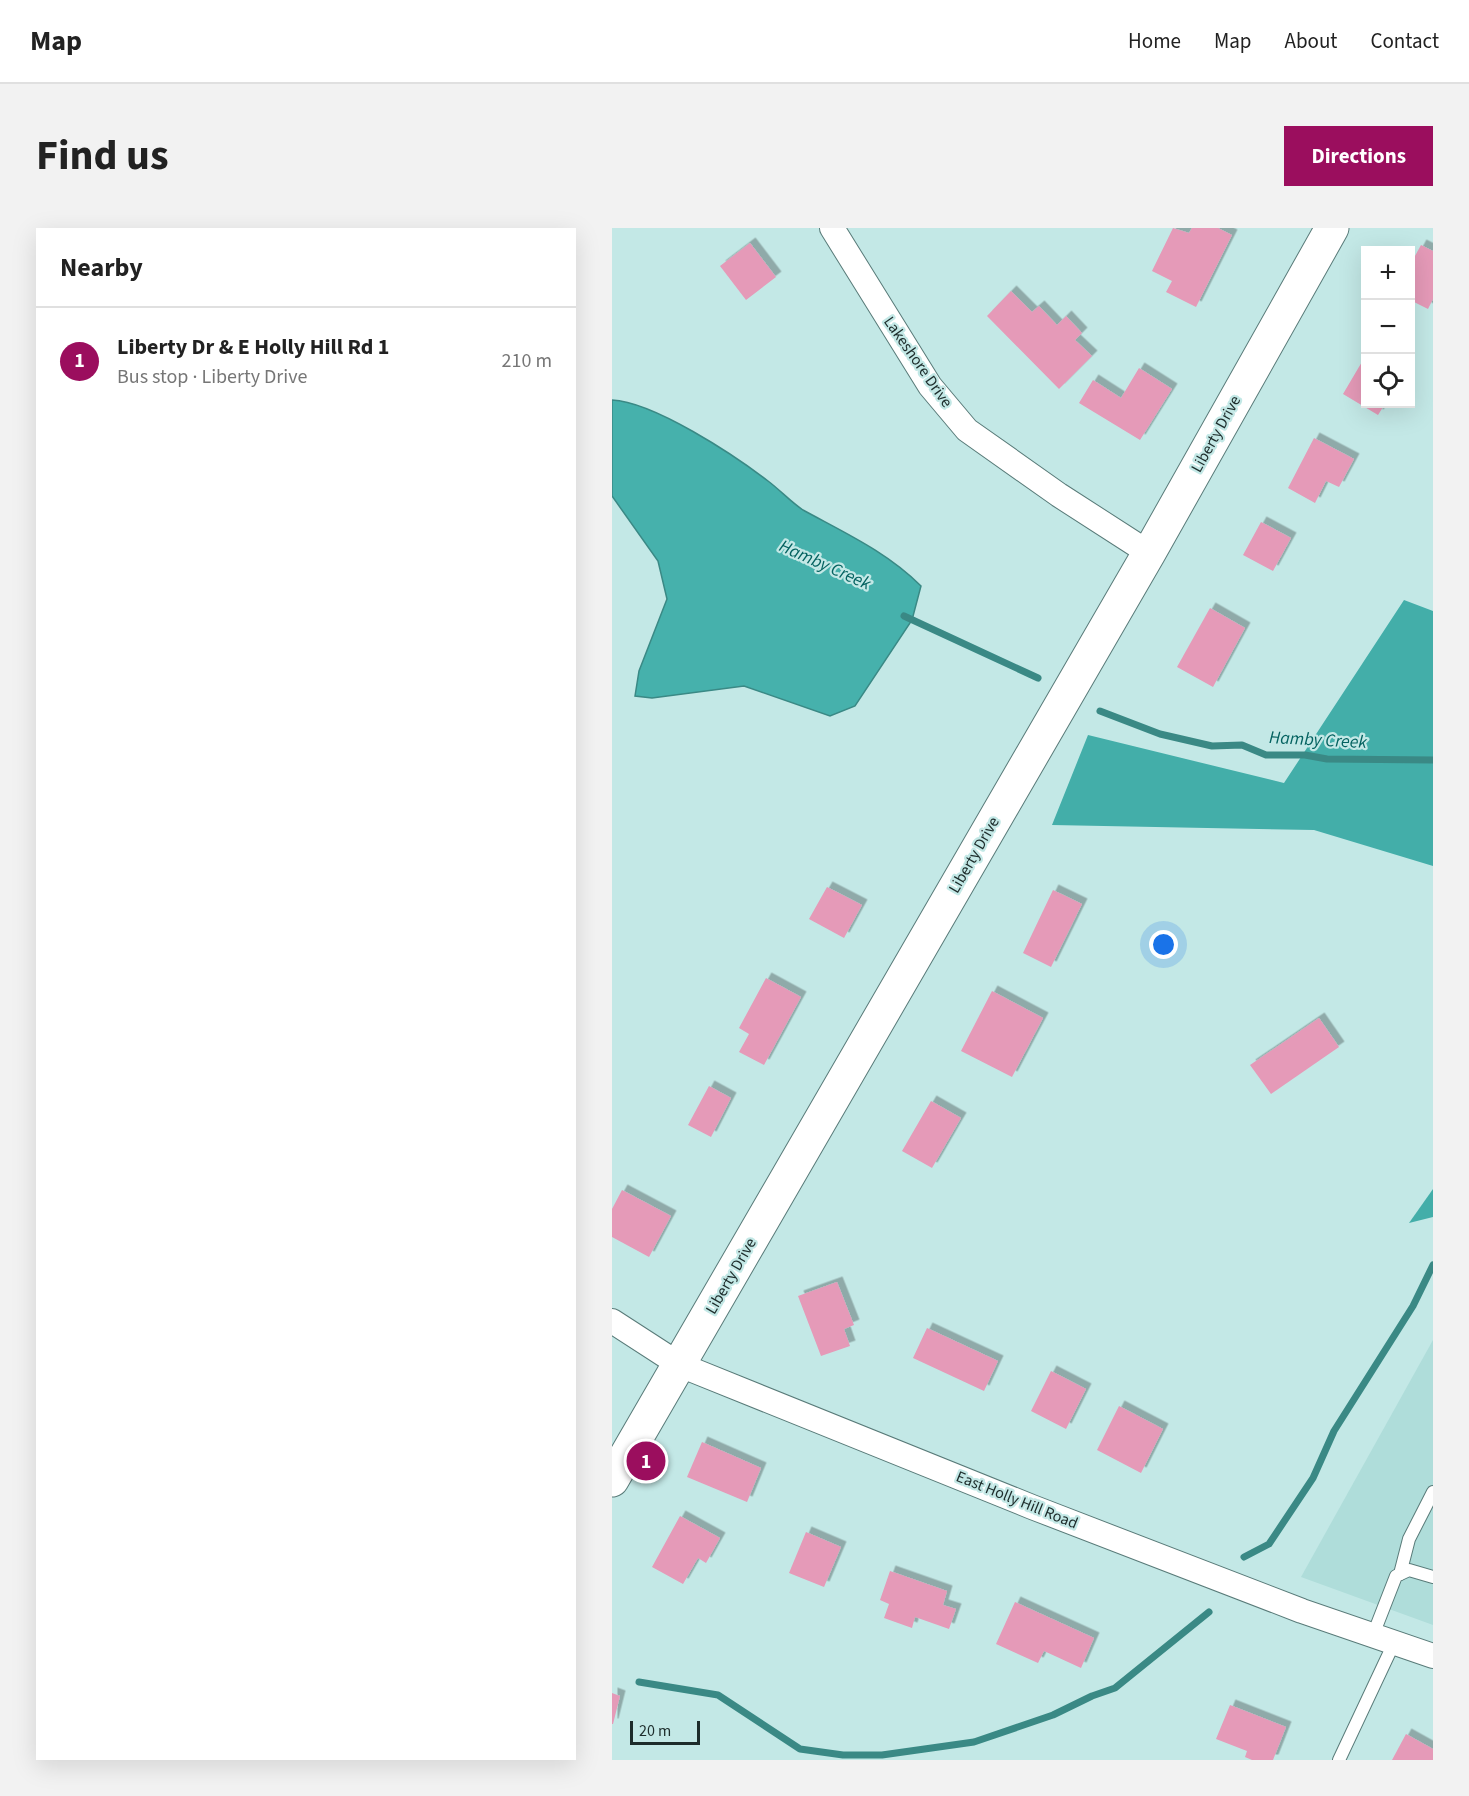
<!DOCTYPE html>
<meta charset="utf-8">
<style>
body{margin:0;font-family:"Source Sans 3",sans-serif;background:#f2f2f2;color:#222}
.controls{position:absolute;right:18px;top:18px;display:grid;overflow:hidden;border-radius:0px;box-shadow:0 6px 24px #0002}
.controls button{width:54px;height:54px;display:grid;place-items:center;padding:0;border:0;border-bottom:2px solid #e0e0e0;background:#fff;color:#222;font:30px sans-serif}
.scale{position:absolute;left:18px;bottom:15px;width:70px;box-sizing:border-box;padding-left:6px;border:3px solid #1d2c2b;border-top:0;font-size:16px;line-height:21px;white-space:nowrap;color:#1d2c2b;-webkit-text-stroke:4px #c3e8e6;paint-order:stroke}
.you{position:absolute;left:552px;top:717px;width:21px;height:21px;margin:-15px;border:4px solid #fff;border-radius:50%;background:#1a73e8;box-shadow:0 0 0 9px #1a73e833}
.badge{display:grid;place-items:center;width:39px;height:39px;border-radius:50%;background:#9b0e5e;color:#fff;font-size:20px;font-weight:700}
.pin{position:absolute;translate:-50% -50%;border:3px solid #fff;box-shadow:0 2px 6px #0006}
.list{margin:0;padding:0;list-style:none}
h2{display:flex;justify-content:space-between;align-items:center;height:78px;margin:0;padding:0 24px;font-size:26px}
h2 small{font-size:20px;font-weight:400;color:#767676}
.list li{display:grid;grid-template-columns:39px 1fr auto;gap:18px;align-items:center;box-sizing:border-box;height:108px;padding:0 24px;border-top:2px solid #e0e0e0}
.list b{display:block;font-size:22px;white-space:nowrap}
.list p{margin:0;font-size:20px;white-space:nowrap;color:#767676}
.list em{font-size:20px;font-style:normal;color:#767676}
.icon{flex:none;width:33px;height:33px;fill:none;stroke:currentColor;stroke-width:2;stroke-linecap:round;stroke-linejoin:round}
.map{position:relative;flex:none;width:821px;height:1532px;overflow:hidden;border-radius:0px}
header{display:flex;align-items:center;gap:36px;box-sizing:border-box;height:84px;padding:0 30px;background:#fff;border-bottom:2px solid #e0e0e0}
header strong{font-size:28px}
nav{display:flex;gap:33px;margin-inline-start:auto;font-size:21px}
.intro{display:flex;align-items:center;justify-content:space-between;box-sizing:border-box;height:144px;padding:0 36px}
h1{margin:0;font-size:42px}
.button{padding:15px 27px;border-radius:0px;background:#9b0e5e;color:#fff;font-size:21px;font-weight:700}
main{display:flex;gap:36px;padding:0 36px}
aside{flex:1;background:#fff;border-radius:0px;box-shadow:0 6px 24px #0002}
.map>svg:first-child{display:block}
.built{fill:#afddda}
.forest{fill:#43aea9}
.water{fill:#46b1ac;stroke:#3a8985;stroke-width:1.5}
.lines{fill:none;stroke-linecap:round;stroke-linejoin:round}
.stream{stroke:#3a8985;stroke-width:7}
.building{fill:#e59ab8;filter:url(#shadow)}
.lane-casing{stroke:#597b79;stroke-width:14}
.street-casing{stroke:#597b79;stroke-width:26}
.secondary-casing{stroke:#597b79;stroke-width:35}
.lane{stroke:#fff;stroke-width:12}
.street{stroke:#fff;stroke-width:24}
.secondary{stroke:#fff;stroke-width:33}
.labels{text-anchor:middle;dominant-baseline:central;stroke-width:4.5;stroke-linejoin:round;paint-order:stroke}
.street-label{font-size:16px;fill:#1d2c2b;stroke:#c3e8e6}
.water-label{font-size:18px;font-style:italic;fill:#046260;stroke:#c3e8e6}
</style>
<header>
<strong>Map</strong>
<nav><a>Home</a><a>Map</a><a>About</a><a>Contact</a></nav>
</header>
<div class="intro"><h1>Find us</h1><a class="button">Directions</a></div>
<main>
<aside>
<h2>Nearby<small></small></h2>
<ul class="list">
<li><span class="badge">1</span><div><b>Liberty Dr &amp; E Holly Hill Rd 1</b><p>Bus stop · Liberty Drive</p></div><em>210 m</em></li>
</ul>
</aside>
<div class="map">
<svg width="821" height="1532" viewBox="0 0 821 1532">
<defs>
<filter id="shadow"><feDropShadow dx="5.5" dy="-5.5" stdDeviation="0" flood-color="#0004"/></filter>
</defs>
<rect width="100%" height="100%" fill="#c3e8e6"/>
<polygon class="built" points="821,1112 821,1397 689,1349"/>
<g class="forest">
<polygon points="792,372 821,383 821,638 702,602 440,597 476,507 672,555"/>
<polygon points="821,961 821,989 797,995"/>
</g>
<path class="water" d="M0,172c42,2 122,55 156,81 12,9 23,21 35,29 42,23 84,42 118,76l-9,34 -57,86 -25,10 -86,-30 -92,12 -17,-2 4,-25 28,-72 -9,-38 -46,-65z"/>
<g class="lines">
<g class="stream">
<polyline points="292,388 426,450"/>
<polyline points="488,483 548,506 600,518 630,517 654,527 693,527 715,531 821,532"/>
<polyline points="632,1329 657,1316 701,1250 722,1203 801,1078 821,1037"/>
<polyline points="27,1454 106,1467 188,1521 231,1527 270,1527 362,1514 441,1487 480,1468 503,1460 597,1384"/>
</g>
</g>
<g class="building">
<polygon points="561,0 577,5 580,0 606,0 620,7 584,79 554,64 560,53 540,43"/>
<polygon points="138,15 164,49 134,72 108,38"/>
<polygon points="809,17 821,23 821,71 816,81 798,72 798,37"/>
<polygon points="399,63 420,84 427,78 445,97 454,88 470,105 463,112 480,128 447,161 375,88"/>
<polygon points="754,127 754,176 773,176 766,187 731,166"/>
<polygon points="527,140 560,161 528,212 467,175 481,152 509,170"/>
<polygon points="702,210 742,231 727,259 714,253 703,275 676,260"/>
<polygon points="649,294 679,310 661,343 631,327"/>
<polygon points="598,380 633,400 601,459 565,439"/>
<polygon points="215,659 250,677 232,710 197,691"/>
<polygon points="441,662 470,676 439,739 411,725"/>
<polygon points="154,750 189,769 152,837 127,824 137,806 127,800"/>
<polygon points="380,763 431,790 400,849 349,823"/>
<polygon points="707,790 727,819 659,866 638,837"/>
<polygon points="97,858 119,870 99,909 76,897"/>
<polygon points="319,873 349,890 320,940 290,923"/>
<polygon points="10,962 59,988 37,1029 0,1009 0,981"/>
<polygon points="225,1054 242,1097 232,1101 238,1118 209,1128 186,1068"/>
<polygon points="315,1100 386,1133 372,1163 301,1130"/>
<polygon points="439,1143 474,1161 454,1201 419,1183"/>
<polygon points="507,1178 551,1201 529,1245 485,1222"/>
<polygon points="90,1214 149,1240 135,1274 75,1249"/>
<polygon points="68,1288 108,1310 94,1335 86,1330 71,1356 40,1339"/>
<polygon points="194,1304 229,1319 212,1359 177,1345"/>
<polygon points="278,1343 335,1363 331,1377 344,1381 337,1401 303,1389 300,1400 272,1390 277,1376 268,1372"/>
<polygon points="403,1374 482,1410 469,1440 432,1423 426,1435 384,1416"/>
<polygon points="0,1465 8,1468 1,1496 0,1496"/>
<polygon points="618,1477 674,1499 661,1532 640,1532 633,1529 635,1523 604,1511"/>
<polygon points="794,1506 821,1521 821,1532 780,1532"/>
</g>
<g class="lines">
<g class="lane-casing">
<g id="lane">
<polyline points="788,1346 797,1311 821,1264"/>
<polyline points="761,1407 784,1348 797,1342 821,1349"/>
<polyline points="727,1532 782,1415"/>
</g>
</g>
<g class="street-casing">
<g id="street">
<polyline points="220,0 318,158 355,202 447,267 537,325"/>
<polyline points="0,1093 68,1137 420,1279 690,1383 821,1428"/>
</g>
</g>
<g class="secondary-casing">
<polyline id="secondary" points="0,1252 537,325 720,0"/>
</g>
<use href="#lane" class="lane"/>
<use href="#street" class="street"/>
<use href="#secondary" class="secondary"/>
</g>
<g class="labels">
<g class="street-label">
<text transform="translate(306 134) rotate(55)">Lakeshore Drive</text>
<text transform="translate(604 206) rotate(-61)">Liberty Drive</text>
<text transform="translate(362 627) rotate(-60)">Liberty Drive</text>
<text transform="translate(119 1048) rotate(-60)">Liberty Drive</text>
<text transform="translate(405 1272) rotate(22)">East Holly Hill Road</text>
</g>
<g class="water-label">
<text transform="translate(213 337) rotate(24)">Hamby Creek</text>
<text transform="translate(706 512) rotate(3)">Hamby Creek</text>
</g>
</g>
</svg>
<div class="controls">
<button>+</button>
<button>−</button>
<button><svg class="icon" aria-label="locate" viewBox="0 0 24 24"><circle cx="12" cy="12" r="6"/><path d="M12 2v4M12 18v4M2 12h4M18 12h4"/></svg></button>
</div>
<div class="scale">20 m</div>
<div class="you"></div>
<div class="pin badge" style="left:34px;top:1233px">1</div>
</div>
</main>
